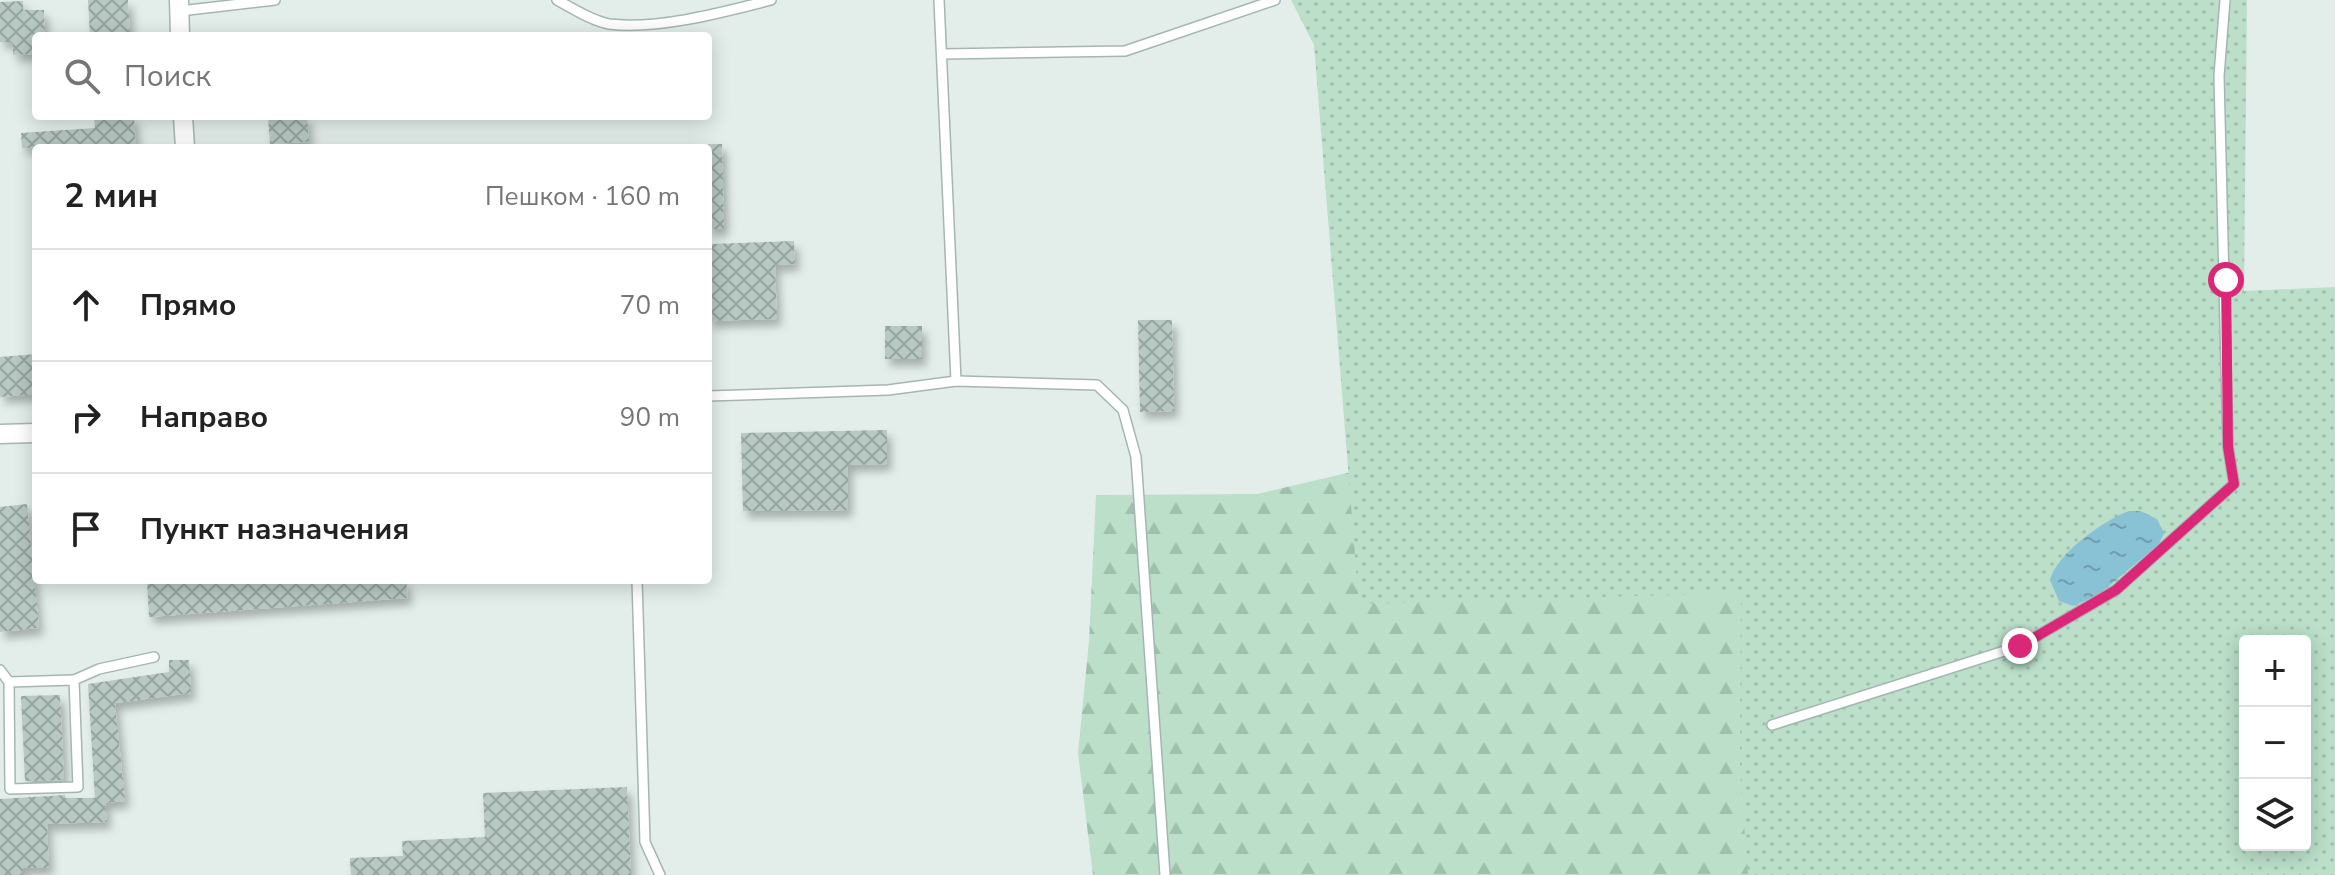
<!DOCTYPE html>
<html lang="ru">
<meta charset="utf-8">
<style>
body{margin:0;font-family:"Nunito Sans",sans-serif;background:#f6f6f6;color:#222}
.controls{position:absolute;right:24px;bottom:24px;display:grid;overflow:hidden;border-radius:8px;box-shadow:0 4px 20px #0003}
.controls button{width:72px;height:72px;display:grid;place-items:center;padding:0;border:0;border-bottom:2px solid #e0e0e0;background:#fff;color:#222;font:40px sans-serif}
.stop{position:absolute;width:24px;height:24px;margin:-18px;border:6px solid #db2777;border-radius:50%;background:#fff}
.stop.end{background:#db2777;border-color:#fff;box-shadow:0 2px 8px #0008}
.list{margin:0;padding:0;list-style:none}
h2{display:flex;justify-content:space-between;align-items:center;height:104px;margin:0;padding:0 32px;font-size:34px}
h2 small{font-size:26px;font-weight:400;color:#767676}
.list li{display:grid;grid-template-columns:52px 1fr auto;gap:24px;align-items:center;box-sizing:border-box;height:112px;padding:0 32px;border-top:2px solid #e0e0e0}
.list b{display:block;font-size:30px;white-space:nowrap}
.list em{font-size:26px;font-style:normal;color:#767676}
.icon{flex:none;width:44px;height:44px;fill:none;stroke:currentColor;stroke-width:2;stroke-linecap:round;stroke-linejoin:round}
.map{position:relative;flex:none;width:2335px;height:875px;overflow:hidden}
.search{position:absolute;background:#fff;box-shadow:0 4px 20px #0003;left:32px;top:32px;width:680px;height:88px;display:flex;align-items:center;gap:20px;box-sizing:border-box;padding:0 28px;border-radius:8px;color:#767676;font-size:30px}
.panel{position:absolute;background:#fff;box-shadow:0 4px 20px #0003;left:32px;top:144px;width:680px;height:440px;border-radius:8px}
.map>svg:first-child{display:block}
.forest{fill:url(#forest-firs)}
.garden{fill:url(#garden-dots);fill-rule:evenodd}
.water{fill:url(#water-ripples)}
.building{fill:url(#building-cross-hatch);filter:url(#shadow)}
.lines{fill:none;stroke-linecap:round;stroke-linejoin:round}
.service-casing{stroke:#a5b6b2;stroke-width:12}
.minor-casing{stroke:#a5b6b2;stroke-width:21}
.service{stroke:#fff;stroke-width:9}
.minor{stroke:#fff;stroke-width:18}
.route{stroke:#db2777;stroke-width:10}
</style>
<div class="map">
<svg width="2335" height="875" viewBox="0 0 2335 875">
<defs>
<pattern id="forest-firs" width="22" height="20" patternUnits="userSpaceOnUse" patternTransform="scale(2)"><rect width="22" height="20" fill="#bbdfc9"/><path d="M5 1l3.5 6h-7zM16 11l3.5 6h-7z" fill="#a0c0ae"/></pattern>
<pattern id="garden-dots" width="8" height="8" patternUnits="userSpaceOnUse" patternTransform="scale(2)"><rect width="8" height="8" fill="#bbdfc9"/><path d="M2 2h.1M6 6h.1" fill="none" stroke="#a0c0ae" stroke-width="1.8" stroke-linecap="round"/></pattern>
<pattern id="water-ripples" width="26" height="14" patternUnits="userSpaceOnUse" patternTransform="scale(2)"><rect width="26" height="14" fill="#89c1d5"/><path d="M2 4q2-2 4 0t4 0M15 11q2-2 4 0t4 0" fill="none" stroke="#709eae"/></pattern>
<pattern id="building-cross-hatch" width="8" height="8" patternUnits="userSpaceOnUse" patternTransform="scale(2)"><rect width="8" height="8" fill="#b8c8c3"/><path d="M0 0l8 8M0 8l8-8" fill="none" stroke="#95a4a0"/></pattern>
<filter id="shadow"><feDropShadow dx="4.5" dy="7" stdDeviation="4" flood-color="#0004"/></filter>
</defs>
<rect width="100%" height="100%" fill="#e3eeea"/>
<polygon class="forest" points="1411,458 2168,616 2305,641 2245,641 2245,845 2219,875 1093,875 1078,753 1089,641 1096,495 1257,494"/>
<path class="garden" d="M1291,0h956l-3,291 91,-4v588h-587l-8,-106 1,-176 -382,11 -45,-559zM2245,641h60v204h-60z"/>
<path class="water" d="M2129,511h11l17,8 7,14 -5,11 -61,51 -25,11 -14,-5 -9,-21c6,-26 54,-60 79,-69z"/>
<g class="building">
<polygon points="88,0 128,0 130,36 90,36"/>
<polygon points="23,1 23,10 44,10 45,36 36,36 36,54 13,55 13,42 0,42 0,2"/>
<polygon points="94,116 134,116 136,148 22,148 21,133 95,128"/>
<polygon points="268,116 307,116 309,142 270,144"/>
<polygon points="708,144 722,144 724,229 708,229"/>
<polygon points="794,241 795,264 775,265 777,319 708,321 711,244"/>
<polygon points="1138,320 1172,320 1174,411 1140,412"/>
<rect x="885" y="326" width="37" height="33"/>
<polygon points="36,354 36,394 0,397 0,357"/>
<polygon points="887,430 887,464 848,465 848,510 743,511 741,433"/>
<polygon points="27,504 39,628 0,632 0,507"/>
<polygon points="406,580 408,598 149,617 147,581"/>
<polygon points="169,660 189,660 191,693 115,703 125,801 105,803 107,822 47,824 49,868 23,868 23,875 0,875 0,799 65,795 65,798 95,798 88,684 169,672"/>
<polygon points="60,695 64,780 25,781 21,696"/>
<polygon points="627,787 631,875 351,875 350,858 403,856 402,841 485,837 483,793"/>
</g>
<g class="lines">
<g class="service-casing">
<g id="service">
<path d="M557,0c15,8 35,21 52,24 49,6 115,-12 162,-24"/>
<polyline points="939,0 956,381"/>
<polyline points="180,11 275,0"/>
<polyline points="943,54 1125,51 1275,0"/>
<polyline points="708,396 888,390 956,381 1097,385 1123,410 1136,457 1165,875"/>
<polyline points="637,580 645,842 660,875"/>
<polyline points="0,670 9,682 10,789 78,787 74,680 99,669 154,657"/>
<polyline points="9,682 74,680"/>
<polyline points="1772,725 2020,646 2116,590 2234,484 2228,447 2219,76 2225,0"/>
</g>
</g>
<g class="minor-casing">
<g id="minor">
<polyline points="179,0 180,36"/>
<polyline points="183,116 185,148"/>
<polyline points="0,434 36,433"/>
</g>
</g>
<use href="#service" class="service"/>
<use href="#minor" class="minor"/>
</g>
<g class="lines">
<polyline class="route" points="2020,646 2116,590 2234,484 2228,447 2226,280"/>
</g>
</svg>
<div class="controls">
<button>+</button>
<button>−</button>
<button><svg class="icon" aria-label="layers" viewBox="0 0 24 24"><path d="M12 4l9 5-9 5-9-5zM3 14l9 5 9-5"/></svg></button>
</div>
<div class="stop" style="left:2226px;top:280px"></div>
<div class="stop end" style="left:2020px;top:646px"></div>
<div class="search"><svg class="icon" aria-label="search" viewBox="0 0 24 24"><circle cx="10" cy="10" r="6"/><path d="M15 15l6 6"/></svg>Поиск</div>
<section class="panel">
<h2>2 мин<small>Пешком · 160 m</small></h2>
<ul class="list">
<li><svg class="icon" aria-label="ahead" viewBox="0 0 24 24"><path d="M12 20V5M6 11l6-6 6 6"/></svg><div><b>Прямо</b></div><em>70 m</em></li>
<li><svg class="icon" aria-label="right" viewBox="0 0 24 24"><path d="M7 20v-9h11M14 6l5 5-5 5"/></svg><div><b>Направо</b></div><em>90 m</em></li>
<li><svg class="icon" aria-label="arrive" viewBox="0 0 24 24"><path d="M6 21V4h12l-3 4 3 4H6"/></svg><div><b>Пункт назначения</b></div></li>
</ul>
</section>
</div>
